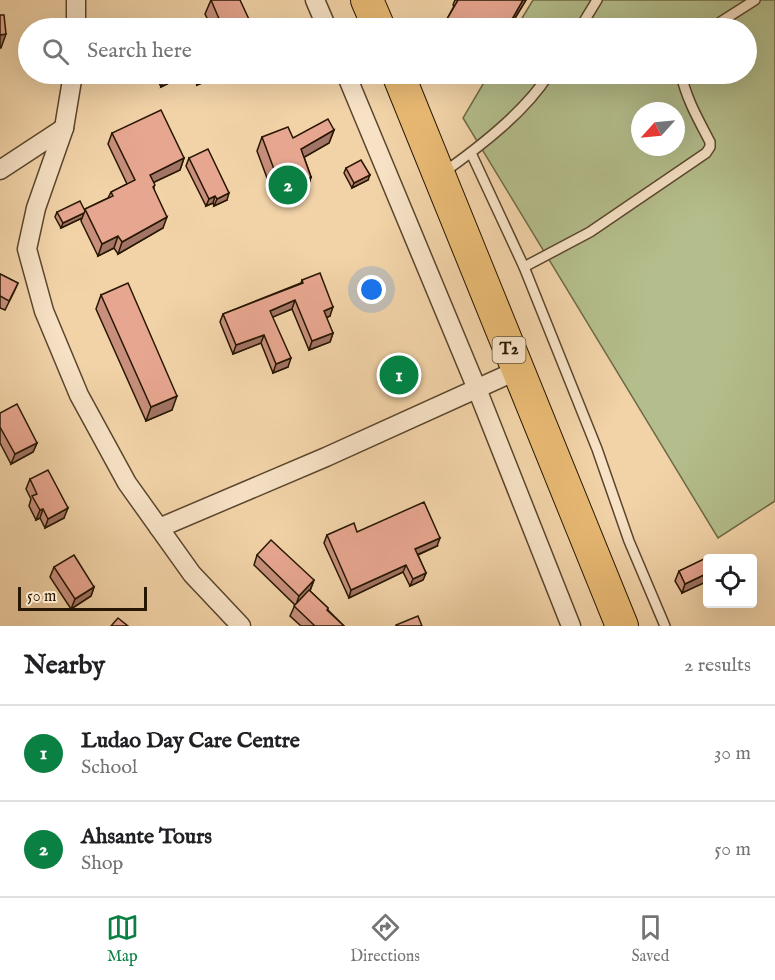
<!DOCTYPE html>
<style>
body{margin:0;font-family:"IM FELL English",serif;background:#f2f2f2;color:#202124}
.controls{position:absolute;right:18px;bottom:18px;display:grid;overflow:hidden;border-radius:6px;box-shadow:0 6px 24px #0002}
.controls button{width:54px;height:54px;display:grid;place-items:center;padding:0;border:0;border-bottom:2px solid #e0e0e0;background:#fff;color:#202124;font:30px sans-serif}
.compass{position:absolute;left:631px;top:102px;width:54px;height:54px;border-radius:50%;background:#fff;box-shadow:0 6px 24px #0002;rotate:243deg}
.scale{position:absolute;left:18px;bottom:15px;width:129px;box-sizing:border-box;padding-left:6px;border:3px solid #271702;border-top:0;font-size:16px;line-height:21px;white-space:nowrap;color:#271702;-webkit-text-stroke:4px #f7e2c6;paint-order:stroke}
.you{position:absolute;left:372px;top:290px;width:21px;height:21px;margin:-15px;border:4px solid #fff;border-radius:50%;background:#1a73e8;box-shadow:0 0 0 9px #1a73e833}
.badge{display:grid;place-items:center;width:39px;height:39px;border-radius:50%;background:#0b8043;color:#fff;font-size:20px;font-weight:700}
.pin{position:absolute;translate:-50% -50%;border:3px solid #fff;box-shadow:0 2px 6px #0006}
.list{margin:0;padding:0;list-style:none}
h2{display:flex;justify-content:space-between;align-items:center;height:78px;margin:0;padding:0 24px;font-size:26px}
h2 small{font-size:20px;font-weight:400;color:#757577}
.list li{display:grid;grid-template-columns:39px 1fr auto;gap:18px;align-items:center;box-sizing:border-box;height:96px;padding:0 24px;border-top:2px solid #e0e0e0}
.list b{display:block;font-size:22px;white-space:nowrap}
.list p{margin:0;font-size:20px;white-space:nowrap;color:#757577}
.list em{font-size:20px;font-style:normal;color:#757577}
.icon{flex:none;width:33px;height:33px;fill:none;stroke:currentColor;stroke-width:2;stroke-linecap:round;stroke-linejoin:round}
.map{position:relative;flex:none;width:775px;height:626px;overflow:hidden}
.search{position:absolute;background:#fff;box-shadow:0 6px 24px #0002;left:18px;right:18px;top:18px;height:66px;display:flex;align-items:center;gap:15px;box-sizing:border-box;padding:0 21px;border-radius:33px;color:#757577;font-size:22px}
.sheet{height:270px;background:#fff}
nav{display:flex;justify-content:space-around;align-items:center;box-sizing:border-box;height:84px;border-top:2px solid #e0e0e0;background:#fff;font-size:16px;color:#757577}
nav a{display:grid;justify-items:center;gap:3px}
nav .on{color:#0b8043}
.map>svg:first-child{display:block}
.green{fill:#b4be8c;stroke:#6e6a47;stroke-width:1.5;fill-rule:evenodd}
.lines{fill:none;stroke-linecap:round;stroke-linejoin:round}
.lane-casing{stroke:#5a462c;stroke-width:12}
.street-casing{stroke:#5a462c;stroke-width:21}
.highway-casing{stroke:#271702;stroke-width:34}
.lane{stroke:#f7e2c6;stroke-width:9}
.street{stroke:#f7e2c6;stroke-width:18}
.highway{stroke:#e9ba74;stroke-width:32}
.wall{fill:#c78f7c;stroke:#271702;stroke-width:1.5}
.shaded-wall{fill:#a27465;stroke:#271702;stroke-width:1.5}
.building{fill:#e7a690;stroke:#271702;stroke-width:1.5}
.labels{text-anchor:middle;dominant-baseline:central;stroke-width:5;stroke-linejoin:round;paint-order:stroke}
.shield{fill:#f7e2c6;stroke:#65543d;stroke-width:1.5}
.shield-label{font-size:16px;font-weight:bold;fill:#271702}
</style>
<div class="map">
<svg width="775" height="626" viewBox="0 0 775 626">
<rect width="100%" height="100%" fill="#f2d3a8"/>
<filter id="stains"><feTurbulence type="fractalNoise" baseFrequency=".00333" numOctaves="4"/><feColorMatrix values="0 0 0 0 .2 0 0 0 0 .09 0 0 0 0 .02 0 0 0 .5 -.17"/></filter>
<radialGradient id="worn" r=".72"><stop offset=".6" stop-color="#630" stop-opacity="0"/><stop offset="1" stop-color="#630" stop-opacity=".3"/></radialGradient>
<path class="green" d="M533,0h242v501l-57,37 -255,-420 26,-44h257v-46h-230zM640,111h36v36h-36z"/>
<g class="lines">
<g class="lane-casing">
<g id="lane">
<polyline points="580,28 597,0"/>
<polyline points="711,28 755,0"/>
<polyline points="471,153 524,267 597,449 629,541 665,626"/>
<path d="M444,172c37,-26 81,-60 105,-98"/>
<path d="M524,267l66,-35 116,-79 4,-6v-5c-12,-23 -24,-44 -29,-68"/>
</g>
</g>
<g class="street-casing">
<g id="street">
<polyline points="76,0 76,28"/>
<polyline points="315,0 327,28"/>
<polyline points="73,74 64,128 36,208 27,249 44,311 79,395 127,483 192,574 241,626"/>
<polyline points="346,74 477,389 571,626"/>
<polyline points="0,170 64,128"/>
<polyline points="159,528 326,457 518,370"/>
</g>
</g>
<g class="highway-casing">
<g id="highway">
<polyline points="367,0 379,28"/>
<polyline points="398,74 622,626"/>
</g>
</g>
<use href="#lane" class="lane"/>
<use href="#street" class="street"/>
<use href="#highway" class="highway"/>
</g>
<g class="wall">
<polygon points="211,0 253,28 212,28 205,14"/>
<polygon points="455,0 526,0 509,28 443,28 447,19 454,6 453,5"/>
<polygon points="155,74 176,74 177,75 175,80 161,87"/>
<polygon points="192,74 210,74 211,75 209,80 197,85"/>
<polygon points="469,74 483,74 480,80"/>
<polygon points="334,130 329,143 304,157 311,177 307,190 276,202 257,151 262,137 293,138"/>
<polygon points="112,133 184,158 180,170 154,182 154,189 163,228 118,254 114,248 98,256 81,221 82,218 61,228 55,217 57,212 85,211 85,209 108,198 111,192 127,184 108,144"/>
<polygon points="189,158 227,200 214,206 213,203 206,206 186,166"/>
<polygon points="346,168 368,180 352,188 344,173"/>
<polygon points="0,274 18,283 14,292 5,310 0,308"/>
<polygon points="302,280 330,316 326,318 333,333 330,342 309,350 292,309 272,317 288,367 273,373 261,343 233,354 220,322 223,314 301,283"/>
<polygon points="101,295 172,410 146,421 96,309"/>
<polygon points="0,413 37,443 33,452 11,464 0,443"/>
<polygon points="30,479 64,518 45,528 40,518 36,520 29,506 31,499 26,489"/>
<polygon points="357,532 437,546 418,555 426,573 423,580 410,586 403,572 349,598 324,543 327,535"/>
<polygon points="257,555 314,580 310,591 328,608 328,610 344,626 301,626 290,616 295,605 254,565"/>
<polygon points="708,558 682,593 675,581 679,571"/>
<polygon points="54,567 94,587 91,596 71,609 50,577"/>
</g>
<g class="shaded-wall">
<polygon points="523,0 526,0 509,28 507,28"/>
<polygon points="6,34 1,48 0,48 0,35"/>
<polygon points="177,75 175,80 161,87 163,82"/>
<polygon points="211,75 209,80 197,85 199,80"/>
<polygon points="334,130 329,143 296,162 301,149"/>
<polygon points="184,158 180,170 146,186 150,175"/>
<polygon points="370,175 368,180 352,188 354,183"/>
<polygon points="311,177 307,190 276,202 281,188"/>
<polygon points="229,193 227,200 214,206 217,199"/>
<polygon points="215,196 213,203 206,206 209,199"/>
<polygon points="84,213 82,218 61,228 63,223"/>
<polygon points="167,217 163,228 118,254 122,242"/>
<polygon points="118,236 114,248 98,256 102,244"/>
<polygon points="295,300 292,309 266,320 270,311"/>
<polygon points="333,307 330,316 321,320 324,311"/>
<polygon points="333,333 330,342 309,350 312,341"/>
<polygon points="264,335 261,343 233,354 236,345"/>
<polygon points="291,358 288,367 273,373 276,364"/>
<polygon points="177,396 172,410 146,421 151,407"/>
<polygon points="37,443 33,452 11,464 15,454"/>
<polygon points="68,508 64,518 45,528 48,519"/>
<polygon points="43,509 40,518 36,520 40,510"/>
<polygon points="440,538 437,546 412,557 415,549"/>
<polygon points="406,565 403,572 349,598 351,590"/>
<polygon points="426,573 423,580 410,586 413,579"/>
<polygon points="708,573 708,581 682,593 685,584"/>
<polygon points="314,580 310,590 296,605 299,596"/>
<polygon points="94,587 91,596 71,609 75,599"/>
</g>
<g class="building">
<polygon points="211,0 240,0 253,28 223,28"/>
<polygon points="458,0 523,0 507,28 463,28 447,19"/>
<polygon points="0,15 4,15 6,34 0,35"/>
<polygon points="159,74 176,74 177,75 163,82"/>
<polygon points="196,74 210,74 211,75 199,80"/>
<polygon points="161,110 184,158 150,175 155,185 153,187 167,217 122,242 118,236 102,244 85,209 113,196 111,192 135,180 112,133"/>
<polygon points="328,119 334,130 301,149 311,177 281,188 262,137 288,127 293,138"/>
<polygon points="208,149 229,193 217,199 215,196 209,199 189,158"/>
<polygon points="361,160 370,175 354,183 346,168"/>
<polygon points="80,201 85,211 84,213 63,223 57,212"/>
<polygon points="320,273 333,307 324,311 333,333 312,341 295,300 270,311 291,358 276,364 264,335 236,345 223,314 303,283 302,280"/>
<polygon points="0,274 18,283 9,301 0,296"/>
<polygon points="128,283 177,396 151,407 101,295"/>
<polygon points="17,404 37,443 15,454 0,427 0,413"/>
<polygon points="48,470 68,508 48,519 43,509 40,510 32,496 37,494 30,479"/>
<polygon points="424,502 440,538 415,549 426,573 413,579 406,565 351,590 327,535 354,523 357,532"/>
<polygon points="271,540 314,580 299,596 257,555"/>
<polygon points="74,555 94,587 75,599 54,567"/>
<polygon points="708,557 708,573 685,584 679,571"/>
<polygon points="309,590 328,608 327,610 344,626 315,626 294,606"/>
<polygon points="418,616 422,626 396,626 396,625"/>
<polygon points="118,618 128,626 111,626"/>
</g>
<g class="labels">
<rect class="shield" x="492.5" y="337" width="33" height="26" rx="4.5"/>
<g class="shield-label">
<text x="509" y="350">T2</text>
</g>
</g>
<rect width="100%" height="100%" filter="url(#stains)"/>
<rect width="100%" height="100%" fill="url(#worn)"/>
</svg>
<div class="controls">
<button><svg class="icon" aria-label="locate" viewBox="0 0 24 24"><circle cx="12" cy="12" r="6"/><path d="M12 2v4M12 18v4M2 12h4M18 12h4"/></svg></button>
</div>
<svg class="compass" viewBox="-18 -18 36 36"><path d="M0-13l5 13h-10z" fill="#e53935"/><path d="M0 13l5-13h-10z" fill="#757577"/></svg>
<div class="scale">50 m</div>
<div class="you"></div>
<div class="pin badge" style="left:399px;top:375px">1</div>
<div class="pin badge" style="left:288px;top:185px">2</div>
<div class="search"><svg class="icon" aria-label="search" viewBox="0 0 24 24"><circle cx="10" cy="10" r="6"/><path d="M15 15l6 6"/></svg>Search here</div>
</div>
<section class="sheet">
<h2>Nearby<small>2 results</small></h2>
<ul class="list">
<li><span class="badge">1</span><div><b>Ludao Day Care Centre</b><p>School</p></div><em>30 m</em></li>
<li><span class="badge">2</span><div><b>Ahsante Tours</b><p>Shop</p></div><em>50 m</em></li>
</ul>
</section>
<nav>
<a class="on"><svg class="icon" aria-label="map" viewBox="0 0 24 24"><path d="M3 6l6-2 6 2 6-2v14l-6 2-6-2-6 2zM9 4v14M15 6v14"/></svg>Map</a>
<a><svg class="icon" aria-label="directions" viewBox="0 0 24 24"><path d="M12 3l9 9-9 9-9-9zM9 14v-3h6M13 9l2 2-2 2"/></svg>Directions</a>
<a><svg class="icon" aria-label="saved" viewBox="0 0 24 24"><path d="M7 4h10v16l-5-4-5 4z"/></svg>Saved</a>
</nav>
